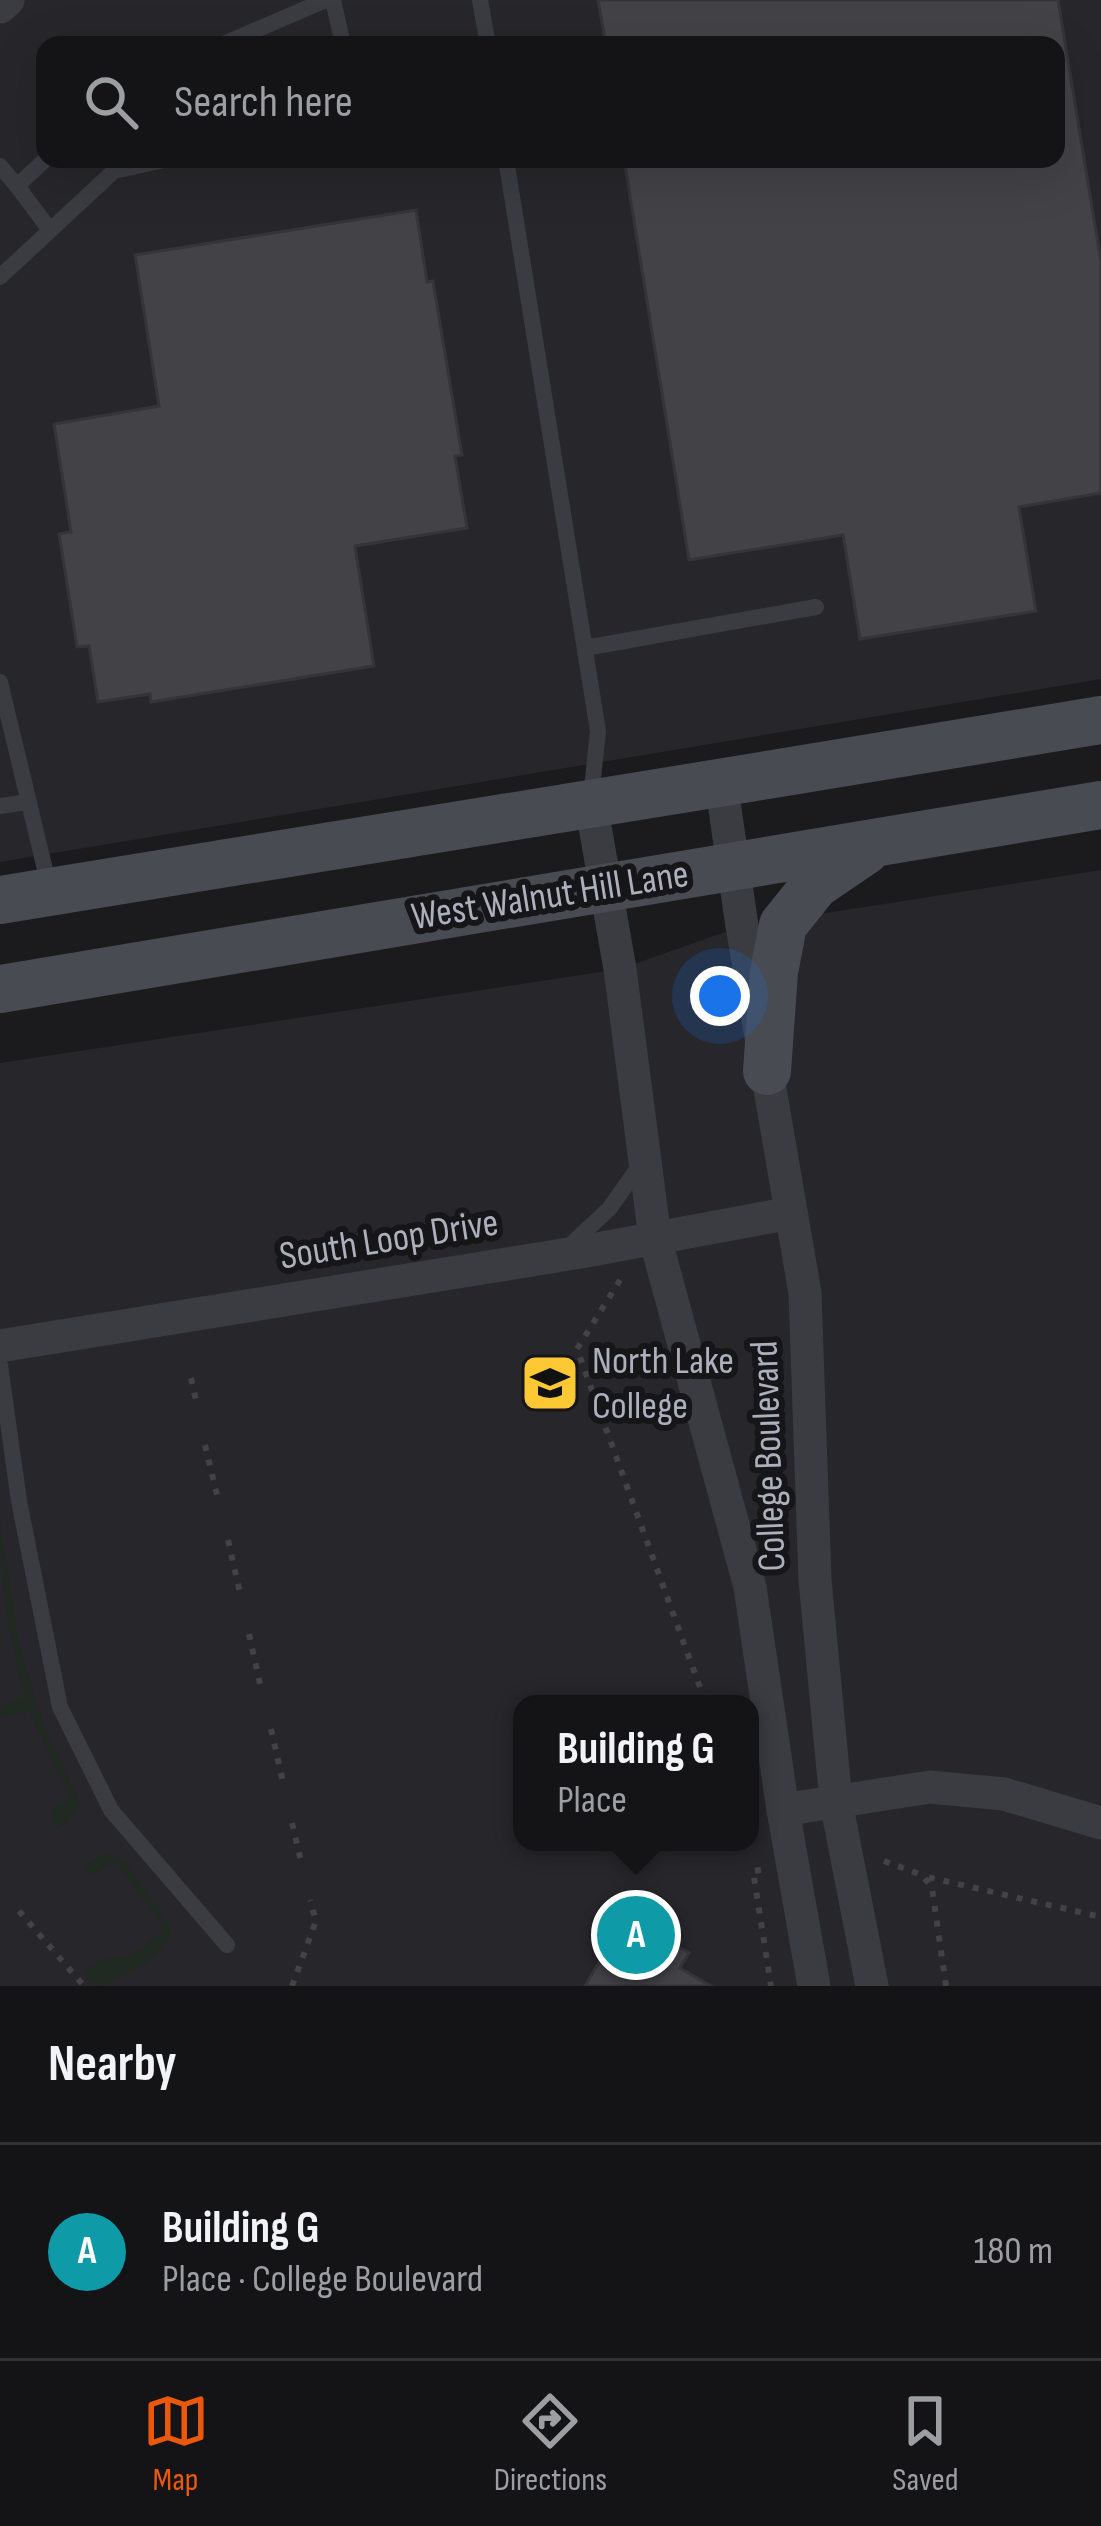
<!DOCTYPE html>
<meta charset="utf-8">
<style>
body{margin:0;font-family:"Sofia Sans Condensed",sans-serif;background:#1d1d1f;color:#f1f3f6}
.you{position:absolute;left:720px;top:996px;width:42px;height:42px;margin:-30px;border:9px solid #fff;border-radius:50%;background:#1a73e8;box-shadow:0 0 0 18px #1a73e833}
.badge{display:grid;place-items:center;width:78px;height:78px;border-radius:50%;background:#ea580c;color:#fff;font-size:39px;font-weight:700}
.pin{position:absolute;translate:-50% -50%;border:6px solid #fff;box-shadow:0 3px 12px #0006}
.popup{position:absolute;left:513px;top:1695px;width:246px;height:156px;box-sizing:border-box;display:grid;place-content:center;border-radius:24px;background:#141416;filter:drop-shadow(0 3px 9px #0005);font-size:39px;white-space:nowrap;color:#9d9ea1}
.popup b{font-size:45px;color:#f1f3f6}
.popup::after{content:'';position:absolute;left:50%;top:100%;margin-left:-24px;border:24px solid transparent;border-top-color:#141416}
.list{margin:0;padding:0;list-style:none}
h2{display:flex;justify-content:space-between;align-items:center;height:156px;margin:0;padding:0 48px;font-size:51px}
h2 small{font-size:39px;font-weight:400;color:#9d9ea1}
.list li{display:grid;grid-template-columns:78px 1fr auto;gap:36px;align-items:center;box-sizing:border-box;height:216px;padding:0 48px;border-top:3px solid #333335}
.list b{display:block;font-size:45px;white-space:nowrap}
.list p{margin:0;font-size:39px;white-space:nowrap;color:#9d9ea1}
.list em{font-size:39px;font-style:normal;color:#9d9ea1}
.icon{flex:none;width:66px;height:66px;fill:none;stroke:currentColor;stroke-width:2;stroke-linecap:round;stroke-linejoin:round}
.map{position:relative;flex:none;width:1101px;height:1986px;overflow:hidden}
.search{position:absolute;background:#141416;box-shadow:0 12px 48px #0002;left:36px;right:36px;top:36px;height:132px;display:flex;align-items:center;gap:30px;box-sizing:border-box;padding:0 42px;border-radius:24px;color:#9d9ea1;font-size:45px}
.sheet{height:372px;background:#141416}
nav{display:flex;justify-content:space-around;align-items:center;box-sizing:border-box;height:168px;border-top:3px solid #333335;background:#141416;font-size:33px;color:#9d9ea1}
nav a{display:grid;justify-items:center;gap:6px}
nav .on{color:#ea580c}
.map>svg:first-child{display:block}
.built{fill:#27262a;fill-rule:evenodd}
.green{fill:#202922}
.building{fill:#424247;stroke:#353439;stroke-width:3}
.lines{fill:none;stroke-linecap:round;stroke-linejoin:round}
.path{stroke:#414349;stroke-width:6;stroke-dasharray:6 9;stroke-linecap:butt}
.lane{stroke:#3b3c42;stroke-width:16}
.street{stroke:#3b3c42;stroke-width:33}
.secondary{stroke:#494b52;stroke-width:48}
.labels{text-anchor:middle;dominant-baseline:central;stroke-width:12;stroke-linejoin:round;paint-order:stroke}
.street-label{font-size:39px;fill:#acb0bd;stroke:#161518}
.poi-label{font-size:39px;fill:#acb0bd;stroke:#161518;text-anchor:start}
</style>
<div class="map">
<svg width="1101" height="1986" viewBox="0 0 1101 1986">
<rect width="100%" height="100%" fill="#1b1a1d"/>
<g class="built">
<path d="M0,0h1101v679l-1101,183zM45,45h1011v114h-1011z"/>
<path d="M1101,870v1116h-1101v-923l620,-94 122,-43zM522,1704h228v138h-228z"/>
</g>
<g class="green">
<path d="M0,1522l18,120 25,82 36,77 -11,20 -11,8 -8,-17 21,-15 -41,-86 -27,7 -1,-11 24,-10c-16,-61 -25,-111 -25,-175z"/>
<path d="M103,1854h11l12,8 45,66c-6,33 -41,43 -67,58h-9l-12,-14 22,-12 27,-5 33,-26 -51,-69 -23,16 -7,-10z"/>
</g>
<g class="building">
<polygon points="598,0 1058,0 1101,262 1101,493 1019,507 1036,611 860,639 843,535 689,560 624,159 1056,159 1056,45 606,45"/>
<polygon points="416,210 427,282 433,281 462,455 455,456 467,528 355,546 374,666 151,702 150,694 98,702 89,646 77,647 59,534 71,532 54,424 159,406 135,255"/>
<polygon points="626,1916 689,1953 680,1968 711,1986 585,1986"/>
</g>
<g class="lines">
<g class="path">
<polyline points="620,1280 577,1349 706,1704"/>
<polyline points="191,1378 197,1405"/>
<polyline points="205,1445 218,1499"/>
<polyline points="228,1540 240,1593"/>
<polyline points="249,1634 261,1688"/>
<polyline points="271,1729 283,1782"/>
<polyline points="292,1823 301,1861"/>
<polyline points="884,1861 922,1875"/>
<polyline points="761,1870 753,1871 771,1986"/>
<polyline points="19,1911 84,1986"/>
<polyline points="292,1986 316,1921 310,1900"/>
<polyline points="946,1986 932,1888 923,1876 1101,1917"/>
</g>
<g class="lane">
<polyline points="333,0 343,45"/>
<polyline points="480,0 488,45"/>
<polyline points="221,45 326,0"/>
<polyline points="506,159 598,731 591,798"/>
<polyline points="0,166 17,186 46,159"/>
<polyline points="17,186 50,230"/>
<polyline points="0,277 114,171 169,159"/>
<polyline points="585,648 816,607"/>
<polyline points="0,682 49,886"/>
<polyline points="0,806 28,802"/>
<polyline points="567,1248 609,1209 641,1164"/>
<polyline points="0,1365 19,1501 60,1707 111,1810 227,1945"/>
</g>
<g class="street">
<polyline points="0,7 8,0"/>
<polyline points="721,782 742,926 805,1293 815,1580 836,1802 872,1986"/>
<polyline points="591,804 620,969 655,1238 750,1587 783,1810 814,1986"/>
<polyline points="0,1346 581,1252 791,1213"/>
<polyline points="783,1810 930,1787 1004,1794 1101,1823"/>
</g>
<g class="secondary">
<path d="M0,900c367,-58 734,-120 1101,-180"/>
<polyline points="0,989 1101,805"/>
<polyline points="767,1071 774,972 783,925 815,885 865,851"/>
</g>
</g>
<defs>
<g id="university-square" transform="scale(3)"><rect x="-9" y="-9" width="18" height="18" rx="4" fill="#fcc834" stroke="#161518"/><path d="M0-5L7-2L0 1L-7-2ZM-4 1L0 2.5L4 1V4Q0 6-4 4Z" fill="#111"/></g>
</defs>
<g fill-rule="evenodd">
<use href="#university-square" x="550" y="1383"/>
</g>
<g class="labels">
<g class="street-label">
<text transform="translate(550 896) rotate(-9)">West Walnut Hill Lane</text>
<text transform="translate(389 1240) rotate(-9)">South Loop Drive</text>
<text transform="translate(769 1456) rotate(-92)">College Boulevard</text>
</g>
<g class="poi-label">
<text x="592" y="1361">North Lake<tspan x="592" dy="45">College</tspan></text>
</g>
</g>
</svg>
<div class="you"></div>
<div class="pin badge" style="left:636px;top:1935px;background:#0f9aa8">A</div>
<div class="popup"><b>Building G</b>Place</div>
<div class="search"><svg class="icon" aria-label="search" viewBox="0 0 24 24"><circle cx="10" cy="10" r="6"/><path d="M15 15l6 6"/></svg>Search here</div>
</div>
<section class="sheet">
<h2>Nearby<small></small></h2>
<ul class="list">
<li><span class="badge" style="background:#0f9aa8">A</span><div><b>Building G</b><p>Place · College Boulevard</p></div><em>180 m</em></li>
</ul>
</section>
<nav>
<a class="on"><svg class="icon" aria-label="map" viewBox="0 0 24 24"><path d="M3 6l6-2 6 2 6-2v14l-6 2-6-2-6 2zM9 4v14M15 6v14"/></svg>Map</a>
<a><svg class="icon" aria-label="directions" viewBox="0 0 24 24"><path d="M12 3l9 9-9 9-9-9zM9 14v-3h6M13 9l2 2-2 2"/></svg>Directions</a>
<a><svg class="icon" aria-label="saved" viewBox="0 0 24 24"><path d="M7 4h10v16l-5-4-5 4z"/></svg>Saved</a>
</nav>
